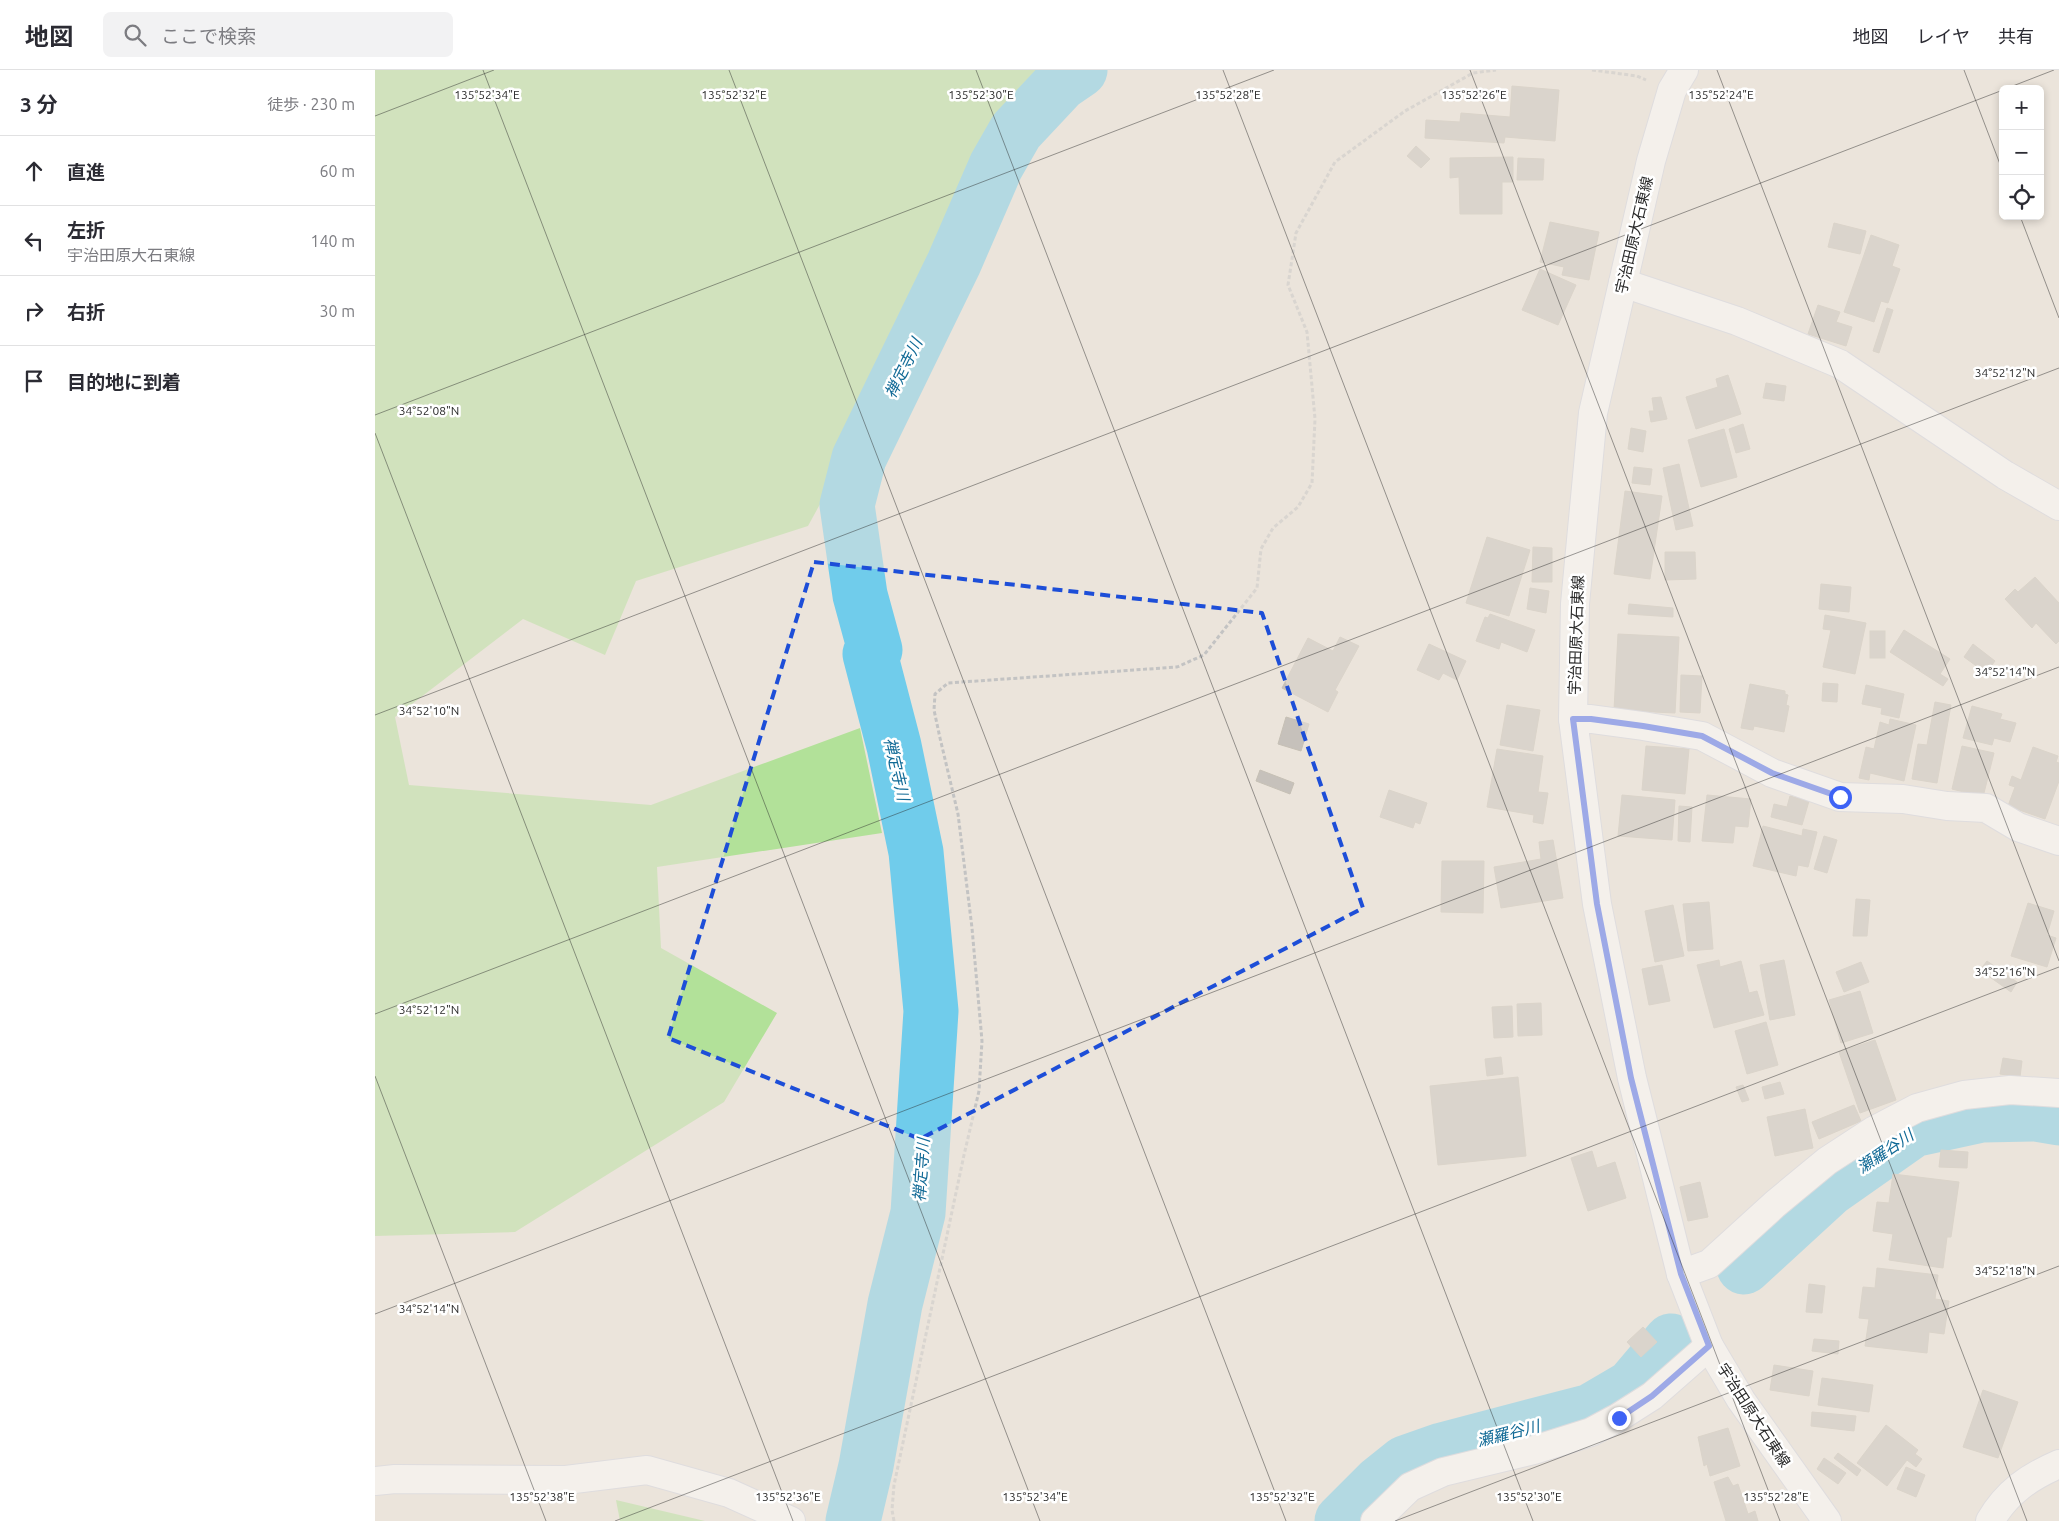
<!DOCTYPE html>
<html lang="ja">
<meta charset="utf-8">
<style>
body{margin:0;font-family:Ubuntu,"Noto Sans JP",sans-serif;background:#f2f2f3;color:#2b2b33}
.controls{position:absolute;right:15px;top:15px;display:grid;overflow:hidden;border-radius:8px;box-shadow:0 2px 8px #0003}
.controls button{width:45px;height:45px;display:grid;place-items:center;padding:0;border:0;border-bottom:1px solid #e1e1e2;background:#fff;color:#2b2b33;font:25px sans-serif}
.stop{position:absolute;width:15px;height:15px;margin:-11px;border:4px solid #3e63f5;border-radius:50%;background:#fff}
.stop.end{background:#3e63f5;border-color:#fff;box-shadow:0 1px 5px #0008}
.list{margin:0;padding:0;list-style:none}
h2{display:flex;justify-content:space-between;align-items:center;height:65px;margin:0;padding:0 20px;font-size:21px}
h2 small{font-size:16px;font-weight:400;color:#7c7c81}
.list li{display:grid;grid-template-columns:32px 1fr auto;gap:15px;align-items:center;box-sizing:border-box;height:70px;padding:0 20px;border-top:1px solid #e1e1e2}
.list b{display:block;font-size:19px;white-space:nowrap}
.list p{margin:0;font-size:16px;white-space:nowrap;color:#7c7c81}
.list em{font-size:16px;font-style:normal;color:#7c7c81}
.icon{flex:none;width:28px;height:28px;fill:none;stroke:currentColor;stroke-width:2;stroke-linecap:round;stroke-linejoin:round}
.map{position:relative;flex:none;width:1684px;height:1451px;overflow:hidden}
header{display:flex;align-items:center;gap:30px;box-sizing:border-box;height:70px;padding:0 25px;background:#fff;border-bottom:1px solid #e1e1e2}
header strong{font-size:24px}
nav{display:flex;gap:28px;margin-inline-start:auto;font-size:18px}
.search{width:350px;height:45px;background:#f2f2f3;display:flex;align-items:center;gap:12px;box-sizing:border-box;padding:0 18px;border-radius:8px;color:#7c7c81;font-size:19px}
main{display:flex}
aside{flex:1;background:#fff}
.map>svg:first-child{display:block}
.green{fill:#b2e199}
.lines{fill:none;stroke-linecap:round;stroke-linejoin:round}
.river{stroke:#70cceb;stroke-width:55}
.building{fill:#c6c1bb;stroke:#c6c0b5}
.street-casing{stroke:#d0d4e2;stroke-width:30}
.secondary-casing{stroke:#d0d4e2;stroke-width:30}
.path{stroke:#c3c3c3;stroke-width:3;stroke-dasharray:4 2.5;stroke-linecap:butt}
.street{stroke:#fff;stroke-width:28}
.secondary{stroke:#fff;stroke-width:28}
.route{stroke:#3e63f5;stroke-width:6}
.marked{fill:none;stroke:#1d4ed8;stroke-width:4;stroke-dasharray:10 6;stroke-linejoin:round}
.ticks{fill:none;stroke:#292929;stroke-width:1;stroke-opacity:0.45}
.labels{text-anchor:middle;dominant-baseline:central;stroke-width:5;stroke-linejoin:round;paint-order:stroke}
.street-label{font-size:15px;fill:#292929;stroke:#fff}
.water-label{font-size:16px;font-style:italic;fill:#116a96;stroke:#fff}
.ticks-label{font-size:12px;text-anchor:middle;fill:#292929;stroke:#fff;stroke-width:5;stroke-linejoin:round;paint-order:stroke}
</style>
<header>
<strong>地図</strong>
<div class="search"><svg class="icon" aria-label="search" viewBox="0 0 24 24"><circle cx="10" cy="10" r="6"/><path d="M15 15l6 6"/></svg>ここで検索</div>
<nav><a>地図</a><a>レイヤ</a><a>共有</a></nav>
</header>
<main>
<aside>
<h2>3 分<small>徒歩 · 230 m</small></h2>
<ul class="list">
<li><svg class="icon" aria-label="ahead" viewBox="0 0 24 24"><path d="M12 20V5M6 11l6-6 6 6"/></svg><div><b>直進</b></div><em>60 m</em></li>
<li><svg class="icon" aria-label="left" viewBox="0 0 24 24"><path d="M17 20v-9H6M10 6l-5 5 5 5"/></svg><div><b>左折</b><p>宇治田原大石東線</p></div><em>140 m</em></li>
<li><svg class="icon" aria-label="right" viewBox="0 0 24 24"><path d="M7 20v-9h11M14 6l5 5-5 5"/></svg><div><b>右折</b></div><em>30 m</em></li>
<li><svg class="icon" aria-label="arrive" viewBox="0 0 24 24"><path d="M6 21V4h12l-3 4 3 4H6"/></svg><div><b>目的地に到着</b></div></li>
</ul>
</aside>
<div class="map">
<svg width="1684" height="1451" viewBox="0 0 1684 1451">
<rect width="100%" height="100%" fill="#ebe4db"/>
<g class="green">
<polygon points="0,0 683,0 433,456 261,511 230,585 148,549 20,647 34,715 276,735 485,658 507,763 282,797 286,878 402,943 349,1032 140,1162 0,1166"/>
<polygon points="241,1430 330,1451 245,1451"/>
</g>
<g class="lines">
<g class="river">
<polyline points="1369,1197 1454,1119 1538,1060 1607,1045 1661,1044 1684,1048"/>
<polyline points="478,1451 491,1396 520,1234 543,1143 556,941 541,782 519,676 495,584 500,580 485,525 472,435 484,388 579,193 621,96 641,61 686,13 705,0"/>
<polyline points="967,1451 1005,1413 1030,1393 1067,1380 1216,1341 1257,1317 1296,1271"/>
</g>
</g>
<g class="building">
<polygon points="1137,16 1184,20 1180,71 1130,67 1129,73 1050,68 1051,50 1085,52 1086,43 1135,47"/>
<polygon points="1041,76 1055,89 1046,98 1032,86"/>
<polygon points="1138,87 1138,112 1127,112 1127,144 1085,144 1084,107 1075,108 1075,88"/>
<polygon points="1143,88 1169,89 1168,110 1142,110"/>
<polygon points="1175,152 1224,162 1214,210 1187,205 1189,197 1165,192"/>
<polygon points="1459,153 1491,161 1485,184 1453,177"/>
<polygon points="1496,165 1524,175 1517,196 1525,199 1513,233 1506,231 1499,252 1469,242"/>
<polygon points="1165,199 1201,215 1183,255 1147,240"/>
<polygon points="1443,235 1465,242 1461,252 1477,257 1471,276 1433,264"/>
<polygon points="1512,238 1518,240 1504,283 1498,281"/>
<polygon points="1353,305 1366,344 1321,359 1311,327 1343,317 1341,309"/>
<polygon points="1391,313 1411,316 1409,331 1388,328"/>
<polygon points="1286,327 1292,349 1276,352 1274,341 1279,341 1277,328"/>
<polygon points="1368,354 1375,379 1361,383 1354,359"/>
<polygon points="1256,358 1271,361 1268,382 1253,379"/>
<polygon points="1349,359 1362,407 1326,417 1313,370"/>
<polygon points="1304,394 1318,456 1301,460 1288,398"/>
<polygon points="1259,397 1277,399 1275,415 1257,413"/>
<polygon points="1250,421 1287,426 1275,509 1239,504"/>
<polygon points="1112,467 1155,480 1134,546 1091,533"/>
<polygon points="1158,477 1177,478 1177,512 1157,512"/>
<polygon points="1290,482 1320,482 1321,509 1290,510"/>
<polygon points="1660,507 1684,533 1684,571 1681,574 1661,553 1657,558 1630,529 1640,519 1643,522"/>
<polygon points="1446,514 1476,517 1474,542 1444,539"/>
<polygon points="1155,518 1174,521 1171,543 1152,539"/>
<polygon points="1254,534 1298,538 1298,547 1253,544"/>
<polygon points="1115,544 1160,560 1152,582 1126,572 1124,579 1101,571 1110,547 1113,548"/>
<polygon points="1450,545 1491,553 1480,604 1448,597 1456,560 1448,559"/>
<polygon points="1529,560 1575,589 1565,604 1573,609 1568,616 1515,582"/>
<rect x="1495" y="561" width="15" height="27"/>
<polygon points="1243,564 1304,567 1300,643 1239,640"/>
<polygon points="965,567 984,576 960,620 963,622 953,642 907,618 933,568 958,581"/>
<polygon points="1054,574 1091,591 1082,610 1068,603 1064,610 1042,600"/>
<polygon points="1598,574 1620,591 1611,603 1589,587"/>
<polygon points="1306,605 1327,606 1325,643 1305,642"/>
<polygon points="1448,613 1463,614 1462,632 1447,631"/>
<polygon points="1375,614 1410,621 1410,624 1413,625 1411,635 1414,636 1409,662 1379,656 1378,660 1366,658"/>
<polygon points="1491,615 1529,624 1524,648 1506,644 1507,638 1487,634"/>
<polygon points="1560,632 1576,635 1562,713 1537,709 1543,674 1552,675"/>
<polygon points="1132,635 1165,640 1158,681 1125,675"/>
<polygon points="1597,636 1627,644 1625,649 1641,653 1635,672 1619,668 1617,675 1588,668"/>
<polygon points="911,647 934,654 926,681 903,674"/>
<polygon points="1515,649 1541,655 1529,711 1495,703 1494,710 1484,708 1491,677 1499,679 1505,652 1514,655"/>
<polygon points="1271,676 1314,679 1310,724 1267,720"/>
<polygon points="1587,676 1619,683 1608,727 1577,719"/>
<polygon points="1658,677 1683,686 1681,692 1684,693 1684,711 1670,749 1633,736 1640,717 1634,715 1637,706 1646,710"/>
<polygon points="1122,679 1168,686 1163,722 1173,723 1168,754 1158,752 1159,745 1112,737"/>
<polygon points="885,700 919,713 915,724 881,711"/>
<polygon points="1014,720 1052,733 1045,754 1040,752 1038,758 1005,747"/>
<polygon points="1247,725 1300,730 1297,770 1243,766"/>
<polygon points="1332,725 1376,729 1373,757 1360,756 1358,773 1327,771"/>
<polygon points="1415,726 1434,731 1427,755 1396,747 1399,734 1412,737"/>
<polygon points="1304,736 1317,737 1315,772 1303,771"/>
<polygon points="1388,756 1427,766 1428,759 1442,762 1433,797 1423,795 1421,806 1378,796"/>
<polygon points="1449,766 1462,770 1452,803 1439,799"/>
<polygon points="1178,770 1188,828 1126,838 1119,797 1166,789 1164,772"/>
<polygon points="1067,791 1109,791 1108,843 1066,842"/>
<polygon points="1481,829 1495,830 1492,866 1478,866"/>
<polygon points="1334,832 1338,879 1313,881 1308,834"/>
<polygon points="1653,833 1679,841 1672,865 1681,868 1672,897 1636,886"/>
<polygon points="1298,835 1309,886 1280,892 1270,841"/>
<polygon points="1344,890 1345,897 1366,891 1374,923 1382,921 1389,945 1339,958 1322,895"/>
<polygon points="1409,890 1420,945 1395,950 1385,895"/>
<polygon points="1612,891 1642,912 1636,922 1605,900"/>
<polygon points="1486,892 1494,912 1469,922 1461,902"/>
<polygon points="1287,895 1295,931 1274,935 1267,899"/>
<polygon points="1485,921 1498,963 1466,973 1454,930"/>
<polygon points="1166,933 1167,965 1143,966 1142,934"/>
<polygon points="1137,936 1138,967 1119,968 1117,937"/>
<polygon points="1391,952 1403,995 1372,1004 1360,961"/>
<polygon points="1500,970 1521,1030 1485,1043 1464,982"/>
<polygon points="1126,987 1128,1004 1112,1006 1110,989"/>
<polygon points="1628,988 1647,991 1645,1007 1625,1004"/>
<polygon points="1143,1007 1151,1086 1063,1095 1055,1016"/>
<polygon points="1405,1012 1409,1024 1390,1029 1387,1017"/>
<polygon points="1368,1015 1374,1030 1367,1032 1361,1017"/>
<polygon points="1479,1035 1486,1051 1444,1069 1437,1052"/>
<polygon points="1430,1039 1438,1078 1400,1086 1392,1047"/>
<polygon points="1566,1080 1593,1082 1592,1098 1564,1097"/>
<polygon points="1217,1081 1222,1098 1240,1092 1251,1128 1213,1141 1196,1088"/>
<polygon points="1518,1104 1584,1112 1576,1167 1572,1167 1568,1198 1514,1190 1518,1164 1498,1161 1502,1132 1514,1133"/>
<polygon points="1325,1112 1333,1147 1313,1151 1305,1117"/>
<polygon points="1502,1198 1563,1205 1560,1229 1574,1231 1569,1264 1554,1262 1552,1283 1490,1276 1494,1249 1484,1248 1488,1217 1500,1218"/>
<polygon points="1434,1214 1450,1216 1447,1243 1431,1242"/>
<polygon points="1268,1257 1282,1272 1266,1287 1252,1272"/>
<polygon points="1439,1269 1464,1271 1463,1284 1437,1281"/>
<polygon points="1399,1295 1438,1301 1434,1326 1395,1320"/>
<polygon points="1447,1308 1498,1315 1494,1342 1443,1335"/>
<polygon points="1608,1320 1643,1332 1623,1388 1588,1377"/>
<polygon points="1437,1342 1481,1346 1479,1361 1436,1356"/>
<polygon points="1511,1355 1543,1380 1540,1384 1547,1389 1541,1397 1532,1390 1512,1416 1482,1393"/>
<polygon points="1353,1358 1365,1396 1335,1406 1332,1394 1329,1396 1323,1367"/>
<polygon points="1463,1383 1486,1400 1482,1406 1459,1388"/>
<polygon points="1449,1388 1471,1403 1463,1414 1442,1399"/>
<polygon points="1531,1397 1550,1405 1541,1427 1522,1419"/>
<polygon points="1353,1407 1358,1416 1363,1414 1373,1444 1380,1441 1383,1451 1351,1451 1339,1412"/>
</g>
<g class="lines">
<g class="street-casing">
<g id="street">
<polyline points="1248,213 1362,251 1465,294 1630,405 1684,436"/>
<polyline points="1198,649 1216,649 1268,656 1327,666 1397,703 1465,727 1528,729 1572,736 1611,738 1643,757 1684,771"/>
<polyline points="1306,1204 1334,1194 1400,1134 1452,1091 1498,1061 1542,1038 1589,1025 1635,1020 1684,1023"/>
<polyline points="0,1411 20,1409 191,1410 272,1400 354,1423 416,1451"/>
<polyline points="1000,1451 1035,1417 1068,1402 1159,1380 1216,1362 1244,1347 1277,1326 1334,1276"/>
<path d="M1615,1451c17,-29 39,-44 69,-57"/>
</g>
</g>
<g class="secondary-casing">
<polyline id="secondary" points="1309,0 1297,20 1276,91 1218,343 1200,534 1198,649 1222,834 1257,1008 1306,1204 1334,1276 1366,1330 1452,1451"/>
</g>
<g class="path">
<polyline points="1217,0 1262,6 1271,10"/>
<polyline points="519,1451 517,1440 519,1415 589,1085 604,1021 607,971 597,858 583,744 565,668 559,640 560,624 573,613 802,597 829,585 882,518 886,479 898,458 923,437 937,413 940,349 932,262 913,215 921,163 960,92 1030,41 1098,3 1121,0"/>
</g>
<use href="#street" class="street"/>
<use href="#secondary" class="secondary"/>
</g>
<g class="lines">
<polyline class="route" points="1244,1348 1277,1326 1334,1276 1306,1204 1256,1008 1222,834 1198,649 1216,649 1268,656 1327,666 1397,703 1465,727"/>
</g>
<path d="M0 0H1684V1451H0ZM439,492l448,51 101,295 -443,231 -252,-101z" fill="#ebe4db" fill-opacity=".55" fill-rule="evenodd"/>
<path class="marked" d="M439,492l448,51 101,295 -443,231 -252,-101z"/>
<path class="ticks" d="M108,0l557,1451M354,0l557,1451M601,0l557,1451M848,0l557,1451M1095,0l557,1451M1342,0l342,891M1589,0l39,102M1630,19l49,-19M0,46l119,-46M1645,146l39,102M0,345l899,-345M0,363l418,1088M0,645l1628,-625M0,944l1684,-646M0,1006l171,445M0,1244l1684,-647M240,1451l1444,-554M1020,1451l664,-255"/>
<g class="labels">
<g class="street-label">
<text transform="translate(1259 165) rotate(-77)">宇治田原大石東線</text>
<text transform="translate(1201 565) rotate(-88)">宇治田原大石東線</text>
<text transform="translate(1379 1345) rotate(57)">宇治田原大石東線</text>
</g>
<g class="water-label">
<text transform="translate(528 298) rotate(-64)">禅定寺川</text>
<text transform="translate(522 699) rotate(77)">禅定寺川</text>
<text transform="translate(1510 1081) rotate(-34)">瀬羅谷川</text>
<text transform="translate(546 1100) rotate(-86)">禅定寺川</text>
<text transform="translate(1133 1363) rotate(-14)">瀬羅谷川</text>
</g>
</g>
<g class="ticks-label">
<text x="112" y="29">135°52'34"E</text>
<text x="359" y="29">135°52'32"E</text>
<text x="606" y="29">135°52'30"E</text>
<text x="853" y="29">135°52'28"E</text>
<text x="1099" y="29">135°52'26"E</text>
<text x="1346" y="29">135°52'24"E</text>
<text x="1630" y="307">34°52'12"N</text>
<text x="54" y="345">34°52'08"N</text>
<text x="1630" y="606">34°52'14"N</text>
<text x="54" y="645">34°52'10"N</text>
<text x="1630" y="906">34°52'16"N</text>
<text x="54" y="944">34°52'12"N</text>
<text x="1630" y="1205">34°52'18"N</text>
<text x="54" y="1243">34°52'14"N</text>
<text x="167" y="1431">135°52'38"E</text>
<text x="413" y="1431">135°52'36"E</text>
<text x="660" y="1431">135°52'34"E</text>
<text x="907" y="1431">135°52'32"E</text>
<text x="1154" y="1431">135°52'30"E</text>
<text x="1401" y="1431">135°52'28"E</text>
</g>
</svg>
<div class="controls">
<button>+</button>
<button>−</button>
<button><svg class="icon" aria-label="locate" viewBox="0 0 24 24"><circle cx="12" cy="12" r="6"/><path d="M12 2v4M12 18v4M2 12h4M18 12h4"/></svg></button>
</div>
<div class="stop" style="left:1465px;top:727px"></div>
<div class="stop end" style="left:1244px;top:1348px"></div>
</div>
</main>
